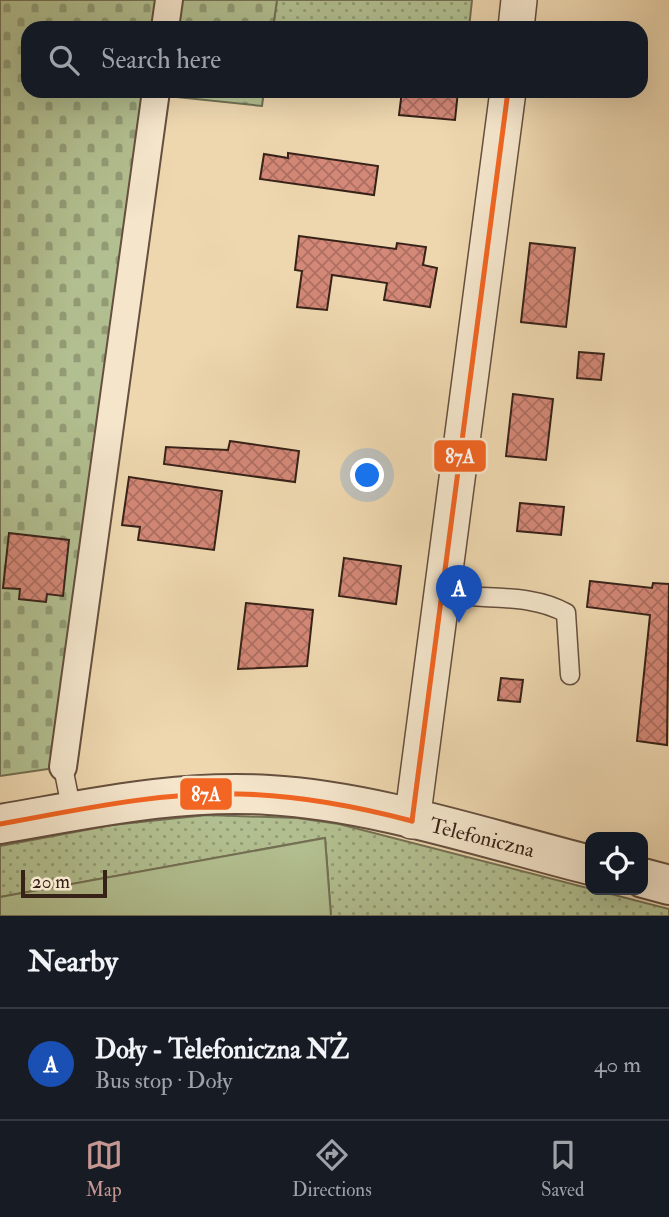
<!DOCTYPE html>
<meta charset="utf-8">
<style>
body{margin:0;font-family:"IM FELL Double Pica",serif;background:#20242c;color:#f1f3f6}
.controls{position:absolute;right:21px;bottom:21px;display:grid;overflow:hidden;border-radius:14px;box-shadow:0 7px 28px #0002}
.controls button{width:63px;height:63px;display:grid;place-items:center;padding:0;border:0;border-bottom:2px solid #363941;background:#171b24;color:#f1f3f6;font:35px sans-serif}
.scale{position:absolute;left:21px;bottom:18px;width:86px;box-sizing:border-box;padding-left:7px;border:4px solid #372218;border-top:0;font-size:19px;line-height:24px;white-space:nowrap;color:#372218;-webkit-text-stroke:5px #f4e5cb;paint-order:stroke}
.you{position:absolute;left:368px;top:476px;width:24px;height:24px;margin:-18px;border:5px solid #fff;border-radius:50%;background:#1a73e8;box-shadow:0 0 0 10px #1a73e833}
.badge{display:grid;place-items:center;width:46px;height:46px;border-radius:50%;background:#c59692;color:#fff;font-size:23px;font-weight:700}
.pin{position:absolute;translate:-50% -58px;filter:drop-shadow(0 2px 4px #0008)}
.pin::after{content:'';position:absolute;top:37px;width:24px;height:21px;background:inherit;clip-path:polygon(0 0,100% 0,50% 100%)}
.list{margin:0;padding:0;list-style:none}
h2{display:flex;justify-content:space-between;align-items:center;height:91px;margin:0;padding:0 28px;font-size:30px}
h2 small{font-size:23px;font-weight:400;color:#9ea1a6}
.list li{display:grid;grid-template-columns:46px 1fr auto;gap:21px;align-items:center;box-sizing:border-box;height:112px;padding:0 28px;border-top:2px solid #363941}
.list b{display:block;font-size:26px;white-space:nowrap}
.list p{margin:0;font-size:23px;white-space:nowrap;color:#9ea1a6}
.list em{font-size:23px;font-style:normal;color:#9ea1a6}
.icon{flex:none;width:38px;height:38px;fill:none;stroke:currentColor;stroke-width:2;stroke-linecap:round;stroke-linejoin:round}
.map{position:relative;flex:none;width:669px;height:916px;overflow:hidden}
.search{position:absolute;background:#171b24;box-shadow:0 7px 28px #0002;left:21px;right:21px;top:21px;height:77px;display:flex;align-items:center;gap:18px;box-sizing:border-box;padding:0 24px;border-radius:21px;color:#9ea1a6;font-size:26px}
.sheet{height:203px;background:#171b24}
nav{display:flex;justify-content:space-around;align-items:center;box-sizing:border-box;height:98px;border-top:2px solid #363941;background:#171b24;font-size:19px;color:#9ea1a6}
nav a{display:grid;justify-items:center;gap:4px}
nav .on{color:#c59692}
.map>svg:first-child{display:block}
.grass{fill:url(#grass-dots);stroke:#747054;stroke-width:2}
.cemetery{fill:url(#cemetery-stones);stroke:#747054;stroke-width:2}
.green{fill:#b2bf90;stroke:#747054;stroke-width:2}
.building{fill:url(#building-cross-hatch);stroke:#372218;stroke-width:2}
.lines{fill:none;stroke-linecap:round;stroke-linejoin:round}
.service-casing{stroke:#654f3e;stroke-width:21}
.pedestrian-casing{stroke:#654f3e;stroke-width:30}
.minor-casing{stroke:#654f3e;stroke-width:38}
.tertiary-casing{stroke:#654f3e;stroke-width:42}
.service{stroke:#f4e5cb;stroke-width:18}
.pedestrian{stroke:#f4e5cb;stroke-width:26}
.minor{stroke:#f4e5cb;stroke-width:35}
.tertiary{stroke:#f4e5cb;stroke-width:38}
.bus-1-casing{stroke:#f4e5cb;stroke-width:10}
.bus-1{stroke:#f26522;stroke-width:5}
.labels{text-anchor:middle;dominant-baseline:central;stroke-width:5;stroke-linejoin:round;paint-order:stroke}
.street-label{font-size:21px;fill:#372218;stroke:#f4e5cb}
.line-badge{stroke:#f4e5cb;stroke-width:2.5}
.badge-label{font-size:19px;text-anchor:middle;font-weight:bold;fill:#fff}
</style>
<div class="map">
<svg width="669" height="916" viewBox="0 0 669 916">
<defs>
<pattern id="grass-dots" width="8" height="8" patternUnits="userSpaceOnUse" patternTransform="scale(1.75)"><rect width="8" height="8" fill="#b2bf90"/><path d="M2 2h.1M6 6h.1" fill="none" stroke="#929b75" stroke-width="1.8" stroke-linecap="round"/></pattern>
<pattern id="cemetery-stones" width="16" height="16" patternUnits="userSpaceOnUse" patternTransform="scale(1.75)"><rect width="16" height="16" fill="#b2bf90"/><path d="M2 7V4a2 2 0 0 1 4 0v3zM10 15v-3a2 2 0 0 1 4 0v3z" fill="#929b75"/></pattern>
<pattern id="building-cross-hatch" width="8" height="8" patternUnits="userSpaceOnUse" patternTransform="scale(1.75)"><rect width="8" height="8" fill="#d48877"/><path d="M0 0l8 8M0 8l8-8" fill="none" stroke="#ad6f61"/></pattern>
</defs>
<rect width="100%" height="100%" fill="#eed7af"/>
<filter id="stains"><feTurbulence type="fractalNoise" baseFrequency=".00286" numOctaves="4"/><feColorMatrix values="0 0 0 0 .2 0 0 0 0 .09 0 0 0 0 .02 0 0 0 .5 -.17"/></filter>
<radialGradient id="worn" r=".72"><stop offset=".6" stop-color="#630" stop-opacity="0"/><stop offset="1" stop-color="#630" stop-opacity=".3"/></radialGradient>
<g class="grass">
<polygon points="277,0 472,0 469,28 273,28"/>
<polygon points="207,815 297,818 339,824 669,909 669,916 331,916 325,838 0,897 0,846 112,825"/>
</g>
<polygon class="cemetery" points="0,0 277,0 273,28 28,28 28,91 264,91 262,106 167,96 75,765 0,776"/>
<polygon class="green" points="325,838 331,916 0,916 0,897"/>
<g class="building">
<polygon points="402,91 458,91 455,120 399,115"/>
<polygon points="288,153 378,166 374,195 260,179 264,154 288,158"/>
<polygon points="299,236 396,249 397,243 426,247 423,265 437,268 430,307 384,300 387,283 332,275 327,310 297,307 302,271 295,270"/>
<polygon points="530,243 575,248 566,327 521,322"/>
<polygon points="579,352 604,354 601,380 577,378"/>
<polygon points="513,394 553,399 546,460 506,456"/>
<polygon points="230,441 299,451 295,482 164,464 166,447 228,450"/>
<polygon points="129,477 222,491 214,550 138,540 140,527 122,525"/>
<polygon points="520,503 564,507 561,535 517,531"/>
<polygon points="9,533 69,540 63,596 47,594 46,602 19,599 20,589 3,588"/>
<polygon points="344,558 401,566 396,604 339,596"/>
<polygon points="590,581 652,588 653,583 669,584 667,745 637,741 650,615 587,607"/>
<polygon points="246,603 313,610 307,666 238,669"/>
<polygon points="501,678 523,680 520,702 498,700"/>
</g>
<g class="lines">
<g class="service-casing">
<g id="service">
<path d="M443,593c41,8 86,-1 123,20l4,62"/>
<polyline points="63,767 72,812"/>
</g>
</g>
<g class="pedestrian-casing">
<g id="pedestrian">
<polyline points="165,28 169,0"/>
<polyline points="63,767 156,91"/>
</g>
</g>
<g class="minor-casing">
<g id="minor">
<polyline points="516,28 519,0"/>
<polyline points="412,821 508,91"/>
</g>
</g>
<g class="tertiary-casing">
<g id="tertiary">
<path d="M0,824c89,-15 178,-35 269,-29 105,6 218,44 321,70"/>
<polyline points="643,878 669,885"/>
</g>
</g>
<use href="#service" class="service"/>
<use href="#pedestrian" class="pedestrian"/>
<use href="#minor" class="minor"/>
<use href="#tertiary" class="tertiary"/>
<g class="bus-1-casing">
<g id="bus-1">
<polyline points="412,821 508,91"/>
<path d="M0,824c78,-14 158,-32 238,-30 60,1 117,12 174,27"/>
</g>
</g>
<use href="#bus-1" class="bus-1"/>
</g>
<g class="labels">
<g class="street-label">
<text transform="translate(482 838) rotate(14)">Telefoniczna</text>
</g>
</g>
<g class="line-badge">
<rect x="433" y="439" width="54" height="34" rx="7" fill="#f26522"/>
<rect x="179" y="777" width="54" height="34" rx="7" fill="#f26522"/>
</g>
<g class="badge-label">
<text x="460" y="463">87A</text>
<text x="206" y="801">87A</text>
</g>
<rect width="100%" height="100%" filter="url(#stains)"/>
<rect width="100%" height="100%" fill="url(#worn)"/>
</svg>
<div class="controls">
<button><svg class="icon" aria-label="locate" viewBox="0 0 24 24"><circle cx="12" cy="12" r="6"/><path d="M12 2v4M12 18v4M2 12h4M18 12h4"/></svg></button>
</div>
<div class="scale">20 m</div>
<div class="you"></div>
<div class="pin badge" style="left:459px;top:623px;background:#1a4fb4">A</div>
<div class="search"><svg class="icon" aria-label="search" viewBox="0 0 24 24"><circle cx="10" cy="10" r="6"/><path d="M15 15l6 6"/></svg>Search here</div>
</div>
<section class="sheet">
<h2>Nearby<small></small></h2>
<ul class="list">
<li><span class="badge" style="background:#1a4fb4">A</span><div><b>Doły - Telefoniczna NŻ</b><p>Bus stop · Doły</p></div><em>40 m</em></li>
</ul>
</section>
<nav>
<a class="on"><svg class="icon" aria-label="map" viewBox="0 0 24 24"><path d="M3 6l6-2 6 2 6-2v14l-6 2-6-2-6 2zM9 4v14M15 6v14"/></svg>Map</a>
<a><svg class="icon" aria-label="directions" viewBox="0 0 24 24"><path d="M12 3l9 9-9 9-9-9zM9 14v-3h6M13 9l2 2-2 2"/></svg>Directions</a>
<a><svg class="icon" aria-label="saved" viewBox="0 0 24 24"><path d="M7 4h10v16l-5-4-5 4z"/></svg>Saved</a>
</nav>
